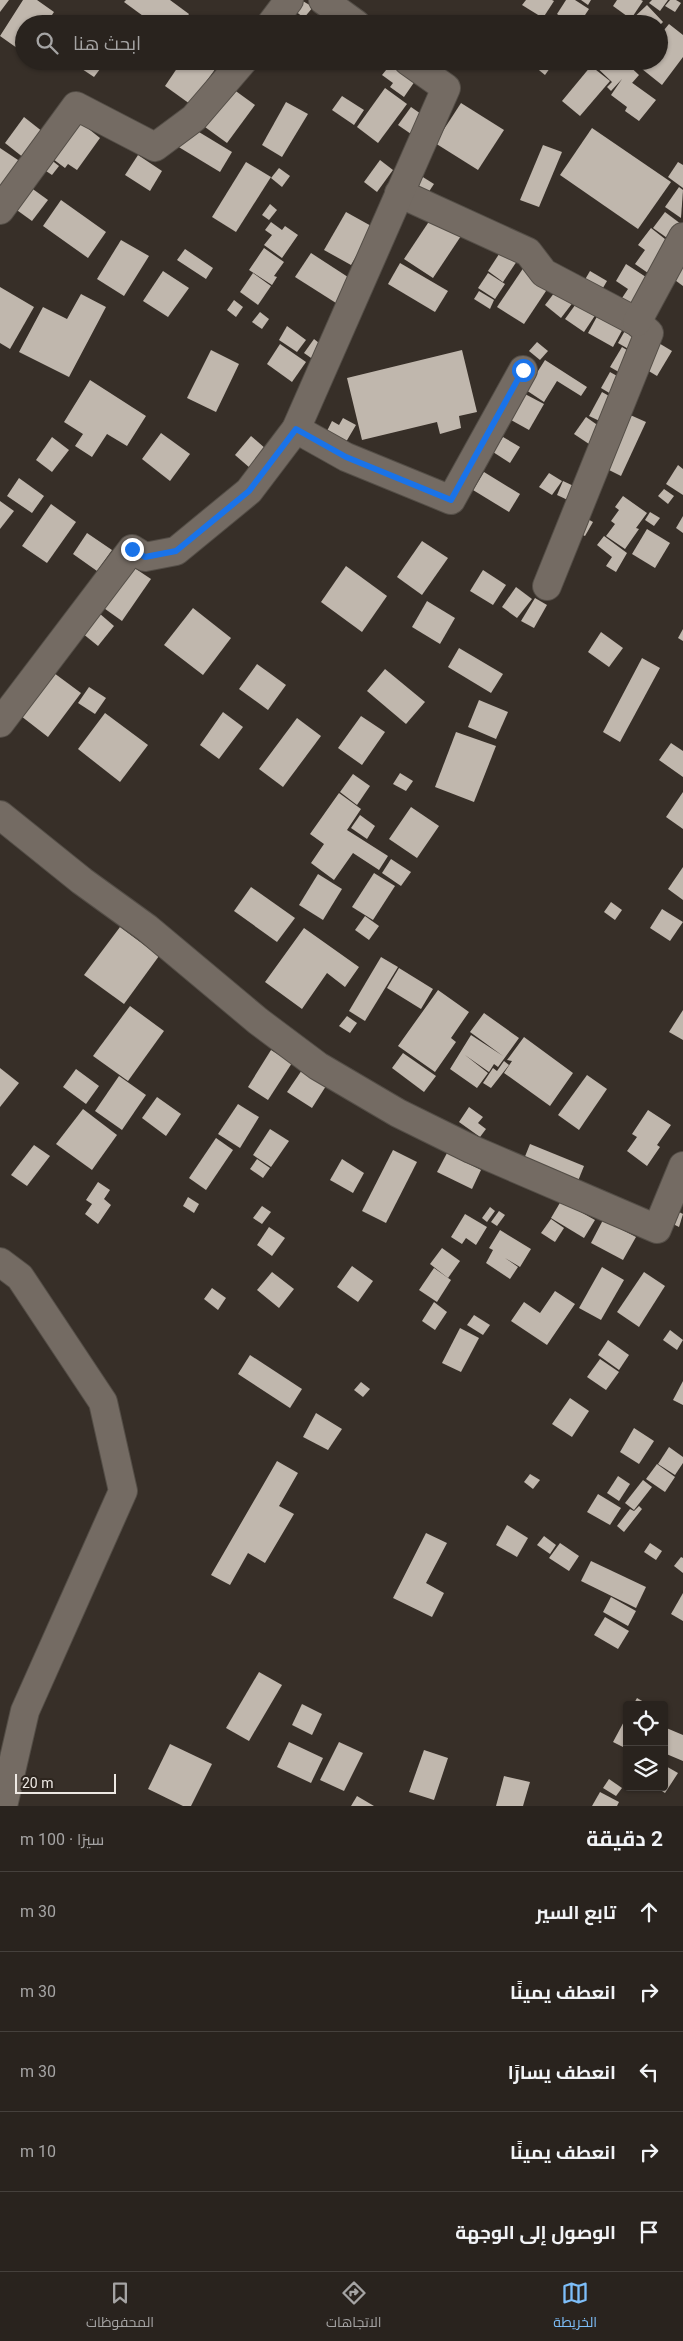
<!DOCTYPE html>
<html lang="ar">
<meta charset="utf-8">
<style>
body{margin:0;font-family:Roboto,Cairo,sans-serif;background:#312b27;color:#f1f3f6;direction:rtl}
.controls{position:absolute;right:15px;bottom:15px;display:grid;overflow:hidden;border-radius:5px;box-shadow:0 1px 4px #0004}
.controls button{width:45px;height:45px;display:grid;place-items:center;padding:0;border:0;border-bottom:1px solid #45403c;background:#29231e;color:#f1f3f6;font:25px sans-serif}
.scale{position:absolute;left:15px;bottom:12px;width:101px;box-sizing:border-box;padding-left:5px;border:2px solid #eee9e4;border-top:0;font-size:14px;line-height:18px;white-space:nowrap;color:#eee9e4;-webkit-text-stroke:4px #2d251e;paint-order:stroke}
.stop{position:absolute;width:15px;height:15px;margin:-11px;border:4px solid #1a73e8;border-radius:50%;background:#fff}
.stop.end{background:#1a73e8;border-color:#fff;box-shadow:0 1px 5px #0008}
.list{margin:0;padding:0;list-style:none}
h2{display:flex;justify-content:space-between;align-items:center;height:65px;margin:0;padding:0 20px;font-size:21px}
h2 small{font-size:16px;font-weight:400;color:#a5a4a4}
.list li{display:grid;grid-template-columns:32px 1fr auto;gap:15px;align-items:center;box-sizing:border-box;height:80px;padding:0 20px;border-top:1px solid #45403c}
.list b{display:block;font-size:19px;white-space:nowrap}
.list em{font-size:16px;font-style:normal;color:#a5a4a4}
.icon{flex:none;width:28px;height:28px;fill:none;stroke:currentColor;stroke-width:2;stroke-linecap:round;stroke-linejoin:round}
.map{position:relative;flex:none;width:683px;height:1806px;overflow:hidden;direction:ltr}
.search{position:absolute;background:#29231e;box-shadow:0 1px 4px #0004;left:15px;right:15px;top:15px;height:55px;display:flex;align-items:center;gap:12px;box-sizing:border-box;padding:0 18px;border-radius:28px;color:#a5a4a4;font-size:19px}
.sheet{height:465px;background:#29231e}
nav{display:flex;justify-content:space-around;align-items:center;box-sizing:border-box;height:70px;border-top:1px solid #45403c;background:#29231e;font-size:14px;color:#a5a4a4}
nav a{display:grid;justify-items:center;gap:2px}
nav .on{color:#7dbef9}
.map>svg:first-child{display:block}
.building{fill:#c0b7ad}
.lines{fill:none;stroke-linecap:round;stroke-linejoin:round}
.street-casing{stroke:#544e47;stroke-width:30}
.street{stroke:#746b63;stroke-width:28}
.route{stroke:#1a73e8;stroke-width:6}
</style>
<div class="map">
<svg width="683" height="1806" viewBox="0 0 683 1806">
<rect width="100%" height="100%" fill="#372f28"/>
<g class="building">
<polygon points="0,0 9,0 0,12"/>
<polygon points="23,0 37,0 54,12 46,24 24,24 24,53 0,36"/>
<polygon points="126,0 170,0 189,14 182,24 154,24 124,2"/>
<polygon points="301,0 313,7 304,18 294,10"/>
<polygon points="526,0 552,0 554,1 543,18 522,5"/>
<polygon points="566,0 575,0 589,9 579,24 571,24 557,14"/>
<polygon points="581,0 591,0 588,5"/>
<polygon points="617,0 641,0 643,1 631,19 613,6"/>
<polygon points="652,0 668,0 660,11 649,3"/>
<polygon points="670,0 676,0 681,3 675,12 665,6"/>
<polygon points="647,5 663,22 659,26 659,24 627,24"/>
<polygon points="669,24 683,35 683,57 662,85 637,65 640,61 659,61 659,36"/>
<polygon points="87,61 106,61 94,77 82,69"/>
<polygon points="182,61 221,61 190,104 165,86"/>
<polygon points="266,61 277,61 273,66"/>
<polygon points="538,61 555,61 545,75 534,66"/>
<polygon points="590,61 624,61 639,75 632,83 624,77 656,100 639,121 625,111 627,107 611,95 622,79 611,91 607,87 612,82"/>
<polygon points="391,64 415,81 404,97 390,87 393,83 382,75"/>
<polygon points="591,66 610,81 580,116 562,101"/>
<polygon points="385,88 407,104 378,143 357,127"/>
<polygon points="233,89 255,105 227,143 205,127"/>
<polygon points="342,96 364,110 354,125 332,110"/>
<polygon points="286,102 308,114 282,157 262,145"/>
<polygon points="461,103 504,130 478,170 435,143"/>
<polygon points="411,107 424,116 411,134 398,125"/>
<polygon points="24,117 43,132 24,158 5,143"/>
<polygon points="80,122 100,138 77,170 68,164 65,168 53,159"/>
<polygon points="189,126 232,152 220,172 177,146"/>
<polygon points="592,128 671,182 638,229 560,175"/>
<polygon points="543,145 562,152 539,207 520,200"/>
<polygon points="0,148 24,164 0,201"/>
<polygon points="138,155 162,171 150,191 125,175"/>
<polygon points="50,159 59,166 52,175 43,169"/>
<polygon points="380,160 393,170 377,192 364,182"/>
<polygon points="246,162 271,177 236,232 212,217"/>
<polygon points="678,162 683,165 683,188 668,177"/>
<polygon points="279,168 290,176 282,187 271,178"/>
<polygon points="418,174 434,184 428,193 412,182"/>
<polygon points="30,187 48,200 32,221 14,208"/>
<polygon points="679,187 683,190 681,218 665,207"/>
<polygon points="61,200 106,232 88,258 43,226"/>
<polygon points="270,204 277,210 269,220 262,215"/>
<polygon points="346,212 373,227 351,265 324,250"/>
<polygon points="665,212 681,224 670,240 653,228"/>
<polygon points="432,217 461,236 433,278 404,259"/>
<polygon points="271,222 282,230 285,226 298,235 282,258 264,245 272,235 265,230"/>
<polygon points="651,228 670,243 648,273 635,264 645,250 638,245"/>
<polygon points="121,240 149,256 124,296 97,279"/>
<polygon points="264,248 284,262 274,276 277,277 272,285 249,270"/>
<polygon points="185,249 213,268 206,279 177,260"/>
<polygon points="501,251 517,261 503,282 488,271"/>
<polygon points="311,253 351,279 336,303 295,277"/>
<polygon points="400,263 448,291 435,312 388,284"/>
<polygon points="626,264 649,279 628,311 618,304 628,289 616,281"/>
<polygon points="683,265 683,286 668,275"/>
<polygon points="524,267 550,285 524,324 497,307"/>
<polygon points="163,271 189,288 168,317 143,301"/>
<polygon points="590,271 607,281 600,293 583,283"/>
<polygon points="253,273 271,286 258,305 240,292"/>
<polygon points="488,273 505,284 495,299 478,288"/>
<polygon points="0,287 34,307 10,349 0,343"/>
<polygon points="558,288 574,301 561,318 545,305"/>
<polygon points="479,291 494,300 490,309 474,299"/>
<polygon points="81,294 106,307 69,377 19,352 43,307 67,319"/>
<polygon points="234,300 243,307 236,317 227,310"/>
<polygon points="578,301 596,314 584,332 565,319"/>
<polygon points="600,311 625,325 613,347 588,333"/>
<polygon points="260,312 269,319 262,329 252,322"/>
<polygon points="287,326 306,340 297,352 279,340"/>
<polygon points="627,327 641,336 632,351 618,343"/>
<polygon points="314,339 324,347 314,360 304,353"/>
<polygon points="537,342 548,351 540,360 529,351"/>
<polygon points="657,342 672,351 657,376 642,367"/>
<polygon points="280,344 306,362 292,382 267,364"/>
<polygon points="622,347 635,355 624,375 610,367"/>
<polygon points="211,350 239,364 216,412 187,398"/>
<polygon points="462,350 477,412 459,416 461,428 440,434 437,422 362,440 347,378"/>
<polygon points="545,360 587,387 581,396 557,381 544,402 526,390"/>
<polygon points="610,372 626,381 616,397 601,388"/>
<polygon points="90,380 146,416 127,446 107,434 92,457 75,446 83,434 64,422"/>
<polygon points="602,392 618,401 606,424 589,416"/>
<polygon points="525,394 544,404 529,430 511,420"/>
<polygon points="628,414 646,422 621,476 603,467"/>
<polygon points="586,417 606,431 595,448 574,434"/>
<polygon points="343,418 356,425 346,442 327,431 332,421 339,425"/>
<polygon points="161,433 190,454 170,481 142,459"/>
<polygon points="251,436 266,449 250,468 235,455"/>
<polygon points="52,437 69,450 52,472 36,460"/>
<polygon points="503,437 520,447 510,463 493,452"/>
<polygon points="678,465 683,469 683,495 666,484"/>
<polygon points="484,472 520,494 509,512 473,490"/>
<polygon points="549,473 562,481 552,495 539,487"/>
<polygon points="19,478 44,496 32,513 7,496"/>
<polygon points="563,481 578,488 572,502 557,495"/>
<polygon points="664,489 674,496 668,504 658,496"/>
<polygon points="623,496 647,513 636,528 639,529 625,549 606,536 615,524 611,521 619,510 615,507"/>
<polygon points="0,501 14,511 0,529"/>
<polygon points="51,504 76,522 47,563 22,546"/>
<polygon points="650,512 660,518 654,526 645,520"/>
<polygon points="683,516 683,533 676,528"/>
<polygon points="584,517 593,522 585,536 576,532"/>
<polygon points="647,529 670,543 655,568 632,554"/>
<polygon points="87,533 112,550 97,571 73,554"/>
<polygon points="604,536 627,553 616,572 606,566 612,557 597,545"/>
<polygon points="422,541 448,558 422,595 397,577"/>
<polygon points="130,565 151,579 122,621 101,606"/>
<polygon points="346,566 387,596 362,632 321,602"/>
<polygon points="483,570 506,585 493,605 470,591"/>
<polygon points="516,587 532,599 517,618 502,607"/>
<polygon points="535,598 547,605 534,628 521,621"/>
<polygon points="427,601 455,618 440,644 412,627"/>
<polygon points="193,608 231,638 203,675 164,645"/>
<polygon points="99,613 114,626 98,646 82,633"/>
<polygon points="683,629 683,641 678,638"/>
<polygon points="601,632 623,648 609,667 588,652"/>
<polygon points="459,648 503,674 491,693 448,667"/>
<polygon points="642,658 660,668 620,742 603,732"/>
<polygon points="257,664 286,685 268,710 239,689"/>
<polygon points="385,669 425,702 406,724 367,691"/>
<polygon points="54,673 81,693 48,737 21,716"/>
<polygon points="89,687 106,698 95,714 78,703"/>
<polygon points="479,700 508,712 496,739 468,727"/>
<polygon points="223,712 243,727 219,759 200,745"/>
<polygon points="105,713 148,745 120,782 78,749"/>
<polygon points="361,716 385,732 362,765 338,748"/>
<polygon points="297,718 321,736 283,787 259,769"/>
<polygon points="456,732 496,746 474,802 435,787"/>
<polygon points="671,743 683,751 683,777 659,760"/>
<polygon points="400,773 413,781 406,791 393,784"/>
<polygon points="353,774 370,786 357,805 340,792"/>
<polygon points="683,792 683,829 666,817"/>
<polygon points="339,793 361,809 347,830 388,856 379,870 353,853 334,880 311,863 324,844 310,834"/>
<polygon points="411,807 439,826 417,858 389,839"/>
<polygon points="360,815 375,826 367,839 351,828"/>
<polygon points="391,859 411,872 401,886 382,873"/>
<polygon points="683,867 683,900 668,889"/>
<polygon points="374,873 395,886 373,920 352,907"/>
<polygon points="318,874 342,889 323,920 299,905"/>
<polygon points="251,887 295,918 277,942 234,911"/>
<polygon points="611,902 622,910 615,920 604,912"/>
<polygon points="662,909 683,922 670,941 650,928"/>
<polygon points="365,916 379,926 369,940 355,930"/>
<polygon points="120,927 159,956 124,1004 84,975"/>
<polygon points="304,928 359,967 345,987 327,973 302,1009 265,982"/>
<polygon points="381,957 398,967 365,1021 349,1011"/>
<polygon points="399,968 433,989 421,1009 387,988"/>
<polygon points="438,990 469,1012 451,1038 456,1042 435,1072 398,1046"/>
<polygon points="130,1006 164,1031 128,1081 93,1056"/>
<polygon points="683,1010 683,1040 669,1032"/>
<polygon points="484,1013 519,1038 498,1067 494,1064 489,1072 465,1055 488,1073 477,1088 450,1069 471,1035 503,1056 470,1032"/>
<polygon points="347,1016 357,1023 350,1033 339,1026"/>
<polygon points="524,1037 573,1073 550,1106 504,1073 512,1061 507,1060"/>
<polygon points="271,1050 292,1063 268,1100 248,1087"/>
<polygon points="403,1053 436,1076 424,1092 392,1068"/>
<polygon points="504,1061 509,1065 491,1088 483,1083 493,1068 497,1071"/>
<polygon points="0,1068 19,1083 0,1107"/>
<polygon points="76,1069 99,1086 86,1104 63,1087"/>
<polygon points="302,1070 326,1086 312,1108 287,1092"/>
<polygon points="587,1075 607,1089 579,1130 558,1115"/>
<polygon points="119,1076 146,1095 122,1130 95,1111"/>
<polygon points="157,1097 181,1114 166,1136 142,1118"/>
<polygon points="238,1104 259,1117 240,1148 218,1134"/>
<polygon points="469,1107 483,1117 478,1123 486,1129 480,1137 459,1122"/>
<polygon points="83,1109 117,1135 92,1170 56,1144"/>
<polygon points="648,1110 671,1125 657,1145 660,1147 647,1166 627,1151 637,1137 632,1134"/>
<polygon points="270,1129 289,1141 271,1167 253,1155"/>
<polygon points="216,1138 233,1150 206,1190 189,1178"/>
<polygon points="530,1144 584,1166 578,1181 524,1159"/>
<polygon points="34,1145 50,1156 27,1186 11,1175"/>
<polygon points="393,1150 417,1162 386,1223 362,1211"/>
<polygon points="447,1153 481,1170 472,1189 437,1172"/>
<polygon points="257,1159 270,1168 263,1178 250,1169"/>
<polygon points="342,1159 364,1173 353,1193 330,1180"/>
<polygon points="98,1182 110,1190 104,1199 111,1205 98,1224 85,1214 92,1204 86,1200"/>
<polygon points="188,1197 199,1204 194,1213 183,1206"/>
<polygon points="561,1201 595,1220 584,1238 551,1218"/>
<polygon points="262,1206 271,1212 262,1224 253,1218"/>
<polygon points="490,1207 495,1211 487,1222 482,1218"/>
<polygon points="675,1210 683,1214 679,1227 669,1222"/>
<polygon points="499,1211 505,1215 497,1226 491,1222"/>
<polygon points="465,1214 487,1227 476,1245 466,1238 462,1244 451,1237"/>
<polygon points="551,1219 564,1228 555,1242 541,1233"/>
<polygon points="603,1220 636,1237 623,1260 591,1243"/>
<polygon points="269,1227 285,1238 272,1256 257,1245"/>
<polygon points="500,1230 531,1249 520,1267 505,1258 518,1267 510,1279 486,1263 493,1250 489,1248"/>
<polygon points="442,1248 460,1261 448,1278 430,1264"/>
<polygon points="352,1266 373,1281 358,1302 337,1287"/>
<polygon points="602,1267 624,1280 601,1320 579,1308"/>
<polygon points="434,1268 451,1280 437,1302 419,1290"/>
<polygon points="272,1272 294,1289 279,1308 257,1290"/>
<polygon points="644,1272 665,1286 639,1327 617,1312"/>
<polygon points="212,1288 226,1298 218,1310 204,1299"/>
<polygon points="555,1291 575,1304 547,1345 511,1321 524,1302 540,1313"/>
<polygon points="434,1302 447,1312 435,1330 422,1321"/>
<polygon points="474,1315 490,1325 483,1335 467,1325"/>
<polygon points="460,1328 479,1338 461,1372 442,1363"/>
<polygon points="670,1330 683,1340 677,1350 663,1340"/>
<polygon points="608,1340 629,1355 619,1370 598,1355"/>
<polygon points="250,1355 302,1389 290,1408 238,1374"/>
<polygon points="600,1359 619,1372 606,1390 587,1377"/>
<polygon points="683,1381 683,1405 673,1400"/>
<polygon points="361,1382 370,1389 363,1397 354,1390"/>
<polygon points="570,1398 589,1411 572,1437 552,1424"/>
<polygon points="316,1413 342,1429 328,1450 303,1437"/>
<polygon points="634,1428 654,1441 639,1464 620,1452"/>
<polygon points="669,1447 683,1457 683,1463 675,1475 658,1464"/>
<polygon points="277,1461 298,1473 279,1506 294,1514 265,1563 248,1553 230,1585 211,1575"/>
<polygon points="657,1464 675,1477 665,1492 646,1479"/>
<polygon points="530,1474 540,1480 533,1489 524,1482"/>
<polygon points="618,1476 630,1484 619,1501 607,1493"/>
<polygon points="643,1480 652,1487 634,1510 625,1503"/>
<polygon points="598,1494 621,1508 610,1525 587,1512"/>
<polygon points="639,1506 642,1509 624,1532 617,1526 630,1509 634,1511"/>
<polygon points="507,1525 528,1538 517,1557 496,1545"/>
<polygon points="426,1533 447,1543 426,1583 444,1593 432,1617 393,1598"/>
<polygon points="544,1536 556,1545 550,1554 537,1545"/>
<polygon points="560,1543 579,1556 569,1571 549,1558"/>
<polygon points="650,1543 662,1551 656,1560 644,1552"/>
<polygon points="681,1557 683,1558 683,1573 674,1566"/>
<polygon points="591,1561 646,1587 636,1608 581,1581"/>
<polygon points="683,1593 683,1621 671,1614"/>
<polygon points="611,1597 636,1611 628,1626 603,1612"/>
<polygon points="605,1617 629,1631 618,1649 594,1635"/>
<polygon points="259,1672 282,1685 249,1741 226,1728"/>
<polygon points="637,1698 649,1705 633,1705"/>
<polygon points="302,1704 322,1714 312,1735 292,1725"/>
<polygon points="627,1716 627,1749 613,1742"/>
<polygon points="664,1727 683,1735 683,1761 664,1753"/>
<polygon points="289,1742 323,1758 311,1783 277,1767"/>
<polygon points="339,1742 363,1753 344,1791 320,1780"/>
<polygon points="170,1744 212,1764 191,1806 183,1806 148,1789"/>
<polygon points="424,1750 448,1758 434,1800 409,1792"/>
<polygon points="664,1765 678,1773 665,1793 656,1787 664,1787"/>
<polygon points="504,1776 530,1782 523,1806 496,1806"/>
<polygon points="609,1779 622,1788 616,1796 603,1788"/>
<polygon points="600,1792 619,1802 617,1806 592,1806"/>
<polygon points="357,1796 374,1806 351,1806"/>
</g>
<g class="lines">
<g class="street-casing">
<g id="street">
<polyline points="323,0 356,24"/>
<polyline points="271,24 289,0"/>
<polyline points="399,193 528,252 544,273 637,322 649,333 547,586"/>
<polyline points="0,210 76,106 155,147 194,118 243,61"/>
<polyline points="637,322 683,237"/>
<polyline points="296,429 346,457 451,500 523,370"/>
<polyline points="0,723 132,549 145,557 176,551 249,491 296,429 446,88 408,61"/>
<polyline points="0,815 82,881 147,928 258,1021 318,1066 398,1113 471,1149 657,1229 683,1166"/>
<polyline points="0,1262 20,1277 103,1402 123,1491 25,1711 3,1806"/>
</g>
</g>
<use href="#street" class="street"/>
</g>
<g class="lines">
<polyline class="route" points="132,549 145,557 176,551 249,491 296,429 346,457 451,500 523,370"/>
</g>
</svg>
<div class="controls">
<button><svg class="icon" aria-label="locate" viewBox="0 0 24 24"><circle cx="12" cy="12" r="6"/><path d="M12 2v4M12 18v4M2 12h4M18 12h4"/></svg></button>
<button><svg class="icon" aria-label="layers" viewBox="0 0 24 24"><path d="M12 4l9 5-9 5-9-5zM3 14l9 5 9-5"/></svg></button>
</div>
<div class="scale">20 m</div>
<div class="stop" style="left:523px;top:370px"></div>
<div class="stop end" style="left:132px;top:549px"></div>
<div class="search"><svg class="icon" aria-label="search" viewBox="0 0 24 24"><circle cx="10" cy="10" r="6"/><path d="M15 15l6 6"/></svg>ابحث هنا</div>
</div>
<section class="sheet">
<h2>2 دقيقة<small>سيرًا · 100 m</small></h2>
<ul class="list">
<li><svg class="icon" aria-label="ahead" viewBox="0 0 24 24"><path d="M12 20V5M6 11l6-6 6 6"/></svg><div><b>تابع السير</b></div><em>30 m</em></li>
<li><svg class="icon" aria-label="right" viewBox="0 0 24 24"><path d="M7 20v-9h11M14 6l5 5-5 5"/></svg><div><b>انعطف يمينًا</b></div><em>30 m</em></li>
<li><svg class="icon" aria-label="left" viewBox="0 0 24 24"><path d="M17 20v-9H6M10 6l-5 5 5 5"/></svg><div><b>انعطف يسارًا</b></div><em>30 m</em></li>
<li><svg class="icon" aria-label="right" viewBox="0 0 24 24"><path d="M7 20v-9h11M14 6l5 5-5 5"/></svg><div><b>انعطف يمينًا</b></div><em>10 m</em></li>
<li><svg class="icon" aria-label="arrive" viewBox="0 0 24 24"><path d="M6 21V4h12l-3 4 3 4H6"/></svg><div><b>الوصول إلى الوجهة</b></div></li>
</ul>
</section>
<nav>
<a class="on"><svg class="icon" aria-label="map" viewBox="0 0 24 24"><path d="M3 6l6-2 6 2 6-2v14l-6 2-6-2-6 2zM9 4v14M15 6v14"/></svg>الخريطة</a>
<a><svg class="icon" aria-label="directions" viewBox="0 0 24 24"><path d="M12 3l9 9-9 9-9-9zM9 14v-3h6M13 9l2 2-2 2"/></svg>الاتجاهات</a>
<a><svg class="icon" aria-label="saved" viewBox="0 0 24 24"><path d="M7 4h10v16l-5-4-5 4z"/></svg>المحفوظات</a>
</nav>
